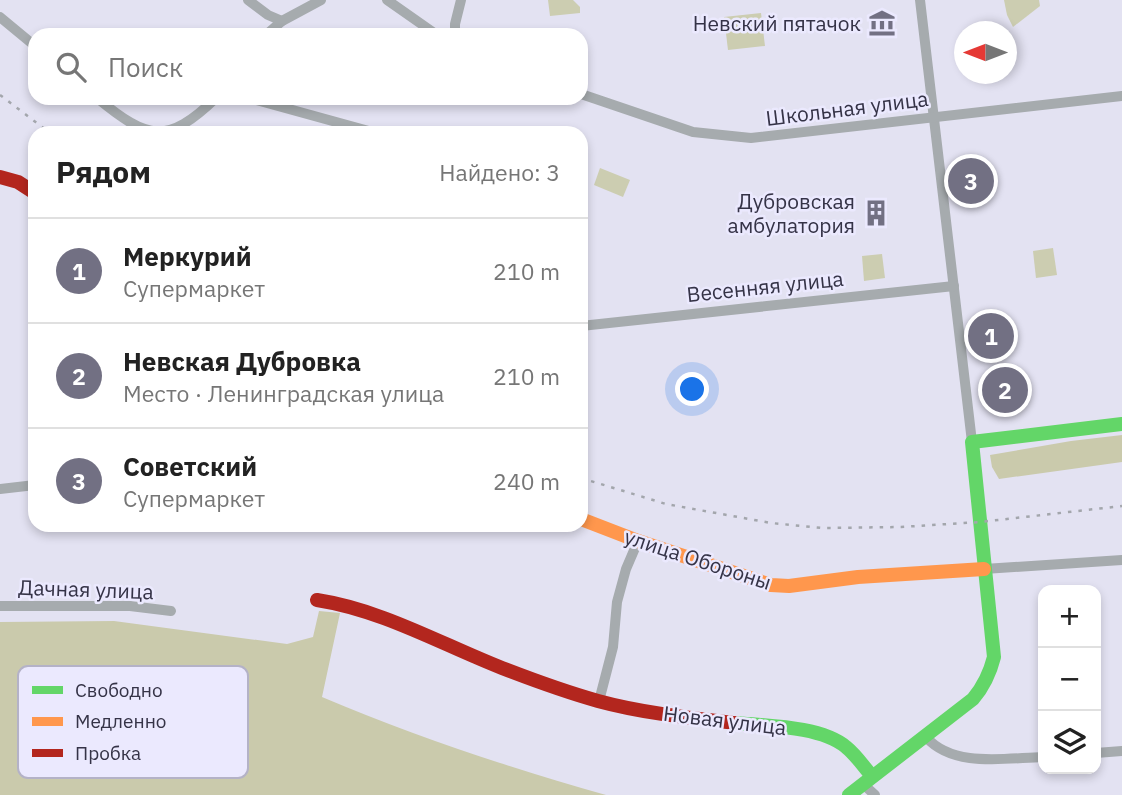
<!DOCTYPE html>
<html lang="ru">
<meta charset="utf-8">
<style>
body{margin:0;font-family:"IBM Plex Sans",sans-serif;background:#f6f6f6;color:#222}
.controls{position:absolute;right:21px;bottom:21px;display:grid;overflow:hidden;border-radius:14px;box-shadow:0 4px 10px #0003}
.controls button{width:63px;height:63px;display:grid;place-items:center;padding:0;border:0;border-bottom:2px solid #e0e0e0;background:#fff;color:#222;font:35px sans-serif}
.compass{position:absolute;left:954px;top:21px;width:63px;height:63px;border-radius:50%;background:#fff;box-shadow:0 4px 10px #0003;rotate:270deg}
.you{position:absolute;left:693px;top:390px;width:24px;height:24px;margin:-18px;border:5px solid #fff;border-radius:50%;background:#1a73e8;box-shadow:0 0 0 10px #1a73e833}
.badge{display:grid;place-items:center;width:46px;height:46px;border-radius:50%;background:#727083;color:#fff;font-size:23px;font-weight:700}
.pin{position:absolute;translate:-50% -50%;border:4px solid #fff;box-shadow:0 2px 7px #0006}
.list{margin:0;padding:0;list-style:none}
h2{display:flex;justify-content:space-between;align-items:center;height:91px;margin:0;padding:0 28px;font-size:30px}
h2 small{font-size:23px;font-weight:400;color:#767676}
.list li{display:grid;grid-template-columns:46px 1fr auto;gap:21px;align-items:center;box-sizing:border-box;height:105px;padding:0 28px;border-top:2px solid #e0e0e0}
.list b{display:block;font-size:26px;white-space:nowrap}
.list p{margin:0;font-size:23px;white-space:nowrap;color:#767676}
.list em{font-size:23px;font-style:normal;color:#767676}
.icon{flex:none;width:38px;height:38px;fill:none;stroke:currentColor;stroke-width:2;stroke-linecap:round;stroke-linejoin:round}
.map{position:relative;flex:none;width:1122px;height:795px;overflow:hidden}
.search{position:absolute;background:#fff;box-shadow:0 4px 10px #0003;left:28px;top:28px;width:560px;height:77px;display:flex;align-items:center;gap:18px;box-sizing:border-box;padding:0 24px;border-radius:21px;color:#767676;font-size:26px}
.panel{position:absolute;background:#fff;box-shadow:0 4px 10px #0003;left:28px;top:126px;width:560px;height:406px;border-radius:21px}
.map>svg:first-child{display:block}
.green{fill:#cccdb1}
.forest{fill:#cacaac}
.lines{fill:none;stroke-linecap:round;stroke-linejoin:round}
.street{stroke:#a6abae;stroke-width:10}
.fast{stroke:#63d668;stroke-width:14}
.slow{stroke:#ff974d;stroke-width:14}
.jam{stroke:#b3261e;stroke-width:14}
.rail{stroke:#a3a6ac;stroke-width:2.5;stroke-dasharray:3.5 7;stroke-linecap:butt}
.labels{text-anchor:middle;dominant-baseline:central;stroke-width:5;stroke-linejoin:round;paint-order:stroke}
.poi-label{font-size:21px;fill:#353347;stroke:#ebe9fe;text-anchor:end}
.street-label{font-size:21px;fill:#353347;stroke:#ebe9fe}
.key{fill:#ebe9fe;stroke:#b4b2c7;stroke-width:2}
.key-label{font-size:19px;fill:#353347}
</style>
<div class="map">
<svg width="1122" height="795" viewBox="0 0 1122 795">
<rect width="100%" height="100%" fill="#e3e2f2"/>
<g class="green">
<polygon points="548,0 573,0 580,7 580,13 550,16"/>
<polygon points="1004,0 1039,0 1040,6 1013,27 1007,15"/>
<polygon points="761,13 765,46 728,50 724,17"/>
<polygon points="600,168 630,180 623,197 594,185"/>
<polygon points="1053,248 1057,275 1036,278 1033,251"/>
<polygon points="882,254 885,278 864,281 862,256"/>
</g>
<g class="forest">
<polygon points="1122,435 1122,462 999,479 992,467 990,455 1071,441"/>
<path d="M319,611l21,2 -18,84c92,39 188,71 284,98h-606v-173l114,-1 173,23 26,-7z"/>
</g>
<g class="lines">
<g class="street">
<polyline points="248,0 268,15 282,21"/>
<polyline points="387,0 437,35"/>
<polyline points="920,0 972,442"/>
<polyline points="0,17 35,46"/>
<polyline points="266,35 282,21 321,0"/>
<polyline points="455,35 455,24 461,0"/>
<polyline points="581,94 693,132 751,138 1122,96"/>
<path d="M97,98c51,42 70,47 119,0"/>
<polyline points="249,98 376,133"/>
<polyline points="581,315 582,325"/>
<polyline points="581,326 954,286"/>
<polyline points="0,489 35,485"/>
<polyline points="984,569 1122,560"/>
<polyline points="0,606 130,606 171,611"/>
<polyline points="599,701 613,647 617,602 626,569 638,541"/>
<path d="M926,737c27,31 79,21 117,20"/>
<polyline points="1096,753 1122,751"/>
<polyline points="863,784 875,795"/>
</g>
<g class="fast">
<path d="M735,723c32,3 86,3 111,24 10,8 18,20 26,29"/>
<path d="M849,795l124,-96c11,-13 17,-26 21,-42l-22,-215 150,-18"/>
</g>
<polyline class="slow" points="581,519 638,541 771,585 789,586 858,577 984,569"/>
<g class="jam">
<polyline points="0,177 18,182 35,193"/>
<path d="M317,600c65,10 124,44 185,68 31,12 64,24 96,33 44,12 92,17 137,22"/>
</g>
<g class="rail">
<polyline points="0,95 50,133"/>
<polyline points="581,478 666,504 771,523 823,528 901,527 980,522 1122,506"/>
</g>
</g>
<defs>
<g id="museum-bare" transform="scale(2.1)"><path d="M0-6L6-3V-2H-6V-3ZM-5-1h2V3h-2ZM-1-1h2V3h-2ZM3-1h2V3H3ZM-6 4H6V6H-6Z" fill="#727083" stroke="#ebe9fe" stroke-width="2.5" paint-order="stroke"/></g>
<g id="building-bare" transform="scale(2.1)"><path d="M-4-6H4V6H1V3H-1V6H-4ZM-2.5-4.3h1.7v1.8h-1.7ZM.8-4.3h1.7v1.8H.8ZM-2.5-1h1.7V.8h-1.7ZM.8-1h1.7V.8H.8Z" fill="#727083" stroke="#ebe9fe" stroke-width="2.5" paint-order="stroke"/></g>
</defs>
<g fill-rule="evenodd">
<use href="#museum-bare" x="882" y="23"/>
<use href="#building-bare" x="876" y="213"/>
</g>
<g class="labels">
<g class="poi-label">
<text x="861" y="23">Невский пятачок</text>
<text x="855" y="201">Дубровская<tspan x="855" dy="24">амбулатория</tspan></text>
</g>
<g class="street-label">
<text transform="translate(847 108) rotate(-7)">Школьная улица</text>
<text transform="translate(765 286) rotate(-6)">Весенняя улица</text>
<text transform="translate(698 559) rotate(18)">улица Обороны</text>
<text transform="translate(86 589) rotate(2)">Дачная улица</text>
<text transform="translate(725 720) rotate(7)">Новая улица</text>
</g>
</g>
<rect x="18" y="666" width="230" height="112" rx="10" class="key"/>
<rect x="32" y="686" width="31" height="8" fill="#63d668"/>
<rect x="32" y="717" width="31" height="9" fill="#ff974d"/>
<rect x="32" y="749" width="31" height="8" fill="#b3261e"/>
<g class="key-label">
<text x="75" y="697">Свободно</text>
<text x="75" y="728">Медленно</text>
<text x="75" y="760">Пробка</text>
</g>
</svg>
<div class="controls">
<button>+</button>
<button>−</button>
<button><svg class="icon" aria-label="layers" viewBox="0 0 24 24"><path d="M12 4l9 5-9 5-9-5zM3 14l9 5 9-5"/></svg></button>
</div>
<svg class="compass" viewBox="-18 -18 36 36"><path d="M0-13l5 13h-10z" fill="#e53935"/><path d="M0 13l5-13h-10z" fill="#767676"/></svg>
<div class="you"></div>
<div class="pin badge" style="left:991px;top:336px">1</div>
<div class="pin badge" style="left:1005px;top:390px">2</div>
<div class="pin badge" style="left:971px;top:181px">3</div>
<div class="search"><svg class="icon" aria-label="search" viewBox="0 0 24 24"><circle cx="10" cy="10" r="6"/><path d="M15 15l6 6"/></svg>Поиск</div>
<section class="panel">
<h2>Рядом<small>Найдено: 3</small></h2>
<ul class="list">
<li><span class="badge">1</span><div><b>Меркурий</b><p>Супермаркет</p></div><em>210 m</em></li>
<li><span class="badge">2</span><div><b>Невская Дубровка</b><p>Место · Ленинградская улица</p></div><em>210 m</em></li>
<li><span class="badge">3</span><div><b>Советский</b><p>Супермаркет</p></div><em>240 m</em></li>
</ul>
</section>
</div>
